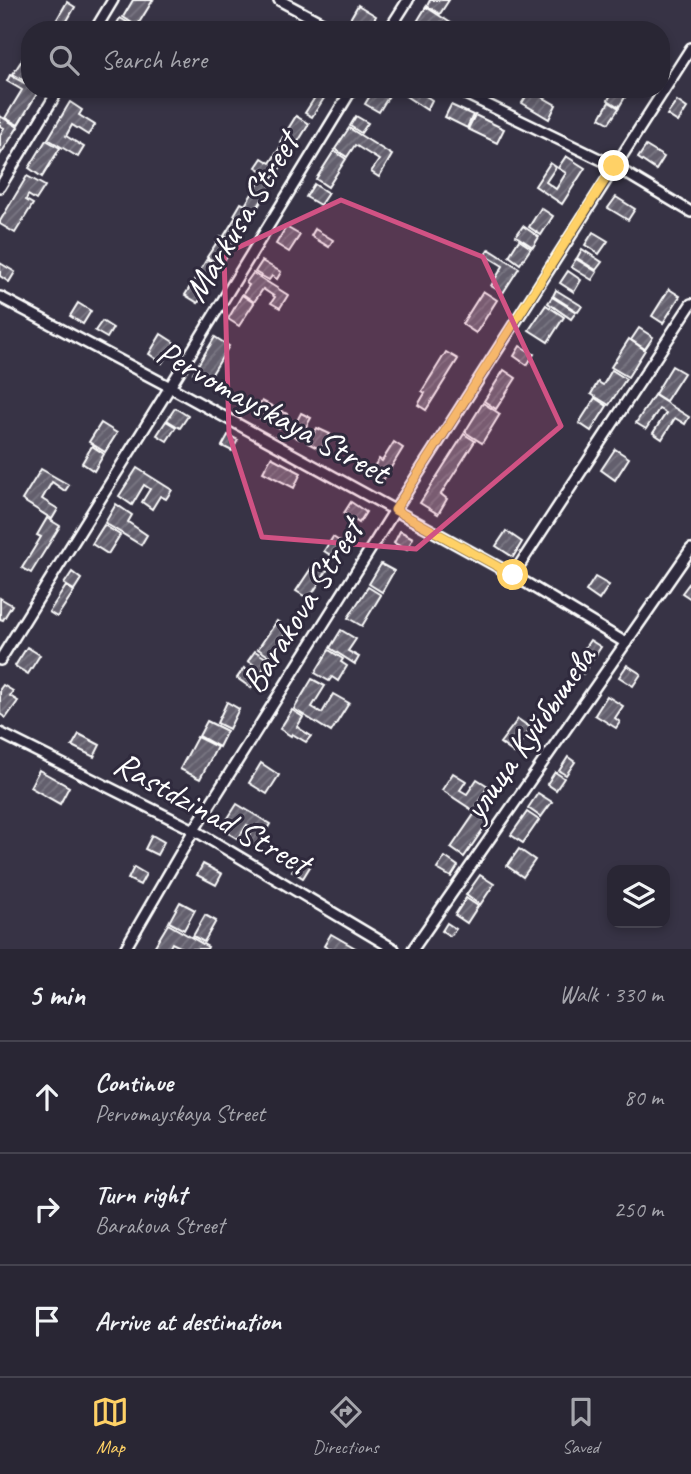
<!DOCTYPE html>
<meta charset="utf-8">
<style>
body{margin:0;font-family:Caveat,sans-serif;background:#312e3c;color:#f1f3f6}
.controls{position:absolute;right:21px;bottom:21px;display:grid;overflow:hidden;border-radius:14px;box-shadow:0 4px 10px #0003}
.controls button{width:63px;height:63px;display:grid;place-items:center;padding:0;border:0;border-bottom:2px solid #45434f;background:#292634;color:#f1f3f6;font:35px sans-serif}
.stop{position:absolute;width:21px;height:21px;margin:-16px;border:5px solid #ffd166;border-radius:50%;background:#fff}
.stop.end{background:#ffd166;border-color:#fff;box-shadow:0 2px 7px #0008}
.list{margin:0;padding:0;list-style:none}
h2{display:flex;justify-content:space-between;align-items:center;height:91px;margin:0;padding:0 28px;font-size:30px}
h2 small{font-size:23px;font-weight:400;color:#a5a5ac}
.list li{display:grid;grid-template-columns:46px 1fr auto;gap:21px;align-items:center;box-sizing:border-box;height:112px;padding:0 28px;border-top:2px solid #45434f}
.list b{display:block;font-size:26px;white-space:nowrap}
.list p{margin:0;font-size:23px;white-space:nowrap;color:#a5a5ac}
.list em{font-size:23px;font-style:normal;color:#a5a5ac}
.icon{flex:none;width:38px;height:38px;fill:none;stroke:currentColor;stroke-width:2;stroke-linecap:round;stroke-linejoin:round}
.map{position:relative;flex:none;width:691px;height:949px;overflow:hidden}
.search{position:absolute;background:#292634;box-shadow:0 4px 10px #0003;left:21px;right:21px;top:21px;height:77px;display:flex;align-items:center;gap:18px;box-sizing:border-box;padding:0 24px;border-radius:28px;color:#a5a5ac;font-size:26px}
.sheet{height:427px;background:#292634}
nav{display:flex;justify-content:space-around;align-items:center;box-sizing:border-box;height:98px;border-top:2px solid #45434f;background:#292634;font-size:19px;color:#a5a5ac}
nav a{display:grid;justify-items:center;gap:4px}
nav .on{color:#ffd166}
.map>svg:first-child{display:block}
.building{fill:url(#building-hatch);stroke:#fff;stroke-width:2}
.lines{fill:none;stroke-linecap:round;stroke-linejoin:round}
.minor-casing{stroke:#fff;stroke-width:14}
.minor{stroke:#2f2a3d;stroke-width:9}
.route{stroke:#ffd166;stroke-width:9}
.marked{fill:#d15284;fill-opacity:0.2;stroke:#d15284;stroke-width:5;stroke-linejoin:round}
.labels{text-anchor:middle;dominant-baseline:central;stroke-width:6;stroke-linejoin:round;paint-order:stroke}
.street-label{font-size:35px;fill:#fff;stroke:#2f2a3d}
</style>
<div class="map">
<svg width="691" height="949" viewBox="0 0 691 949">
<defs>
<pattern id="building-hatch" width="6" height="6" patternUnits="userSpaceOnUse" patternTransform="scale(1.75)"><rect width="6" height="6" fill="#635f6d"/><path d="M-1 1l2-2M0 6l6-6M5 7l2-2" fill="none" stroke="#7a7783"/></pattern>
</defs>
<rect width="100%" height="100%" fill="#373345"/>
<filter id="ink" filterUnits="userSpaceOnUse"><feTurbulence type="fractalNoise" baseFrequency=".0143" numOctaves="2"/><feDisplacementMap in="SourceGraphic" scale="14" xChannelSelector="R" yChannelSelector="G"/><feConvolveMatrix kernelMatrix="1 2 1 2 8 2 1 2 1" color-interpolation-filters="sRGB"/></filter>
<g filter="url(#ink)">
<g class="building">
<polygon points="133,0 153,0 137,26 123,17"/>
<polygon points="430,0 449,0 440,14 427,6"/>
<polygon points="67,2 75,7 64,26 56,21"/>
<polygon points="358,5 376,16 368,30 350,19"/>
<polygon points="426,7 454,25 451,30 441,30 442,28 435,24 431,30 412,30"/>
<polygon points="120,18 137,28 135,30 113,30"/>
<polygon points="29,49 30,70 27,74 30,76 30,84 13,74"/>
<polygon points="10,75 30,86 30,89 34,89 38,92 18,125 5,118 22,90 7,81"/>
<polygon points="374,89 393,89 379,112 365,104"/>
<polygon points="395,89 415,89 432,100 427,110"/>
<polygon points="614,89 630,89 619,107 608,100"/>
<polygon points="530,90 556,105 549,119 522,103"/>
<polygon points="319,91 326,95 312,117 305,113"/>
<polygon points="677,101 687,108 678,122 667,115"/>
<polygon points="70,102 82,110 79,115 95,125 88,135 72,125 66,136 84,147 78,157 48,139"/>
<polygon points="609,102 619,108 609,123 600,118"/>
<polygon points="451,105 473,115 467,128 445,117"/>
<polygon points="475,115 504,129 497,143 468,129"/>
<polygon points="0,116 18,127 0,155 0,135 4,128 0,126"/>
<polygon points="296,116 309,124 293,150 280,142"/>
<polygon points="356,116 368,123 361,133 350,126"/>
<polygon points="349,128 392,155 379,177 371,172 379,160 355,145 347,157 335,149"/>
<polygon points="46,140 60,148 42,177 29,168"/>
<polygon points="281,146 290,152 274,178 256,167 262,158 270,163"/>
<polygon points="646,146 664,157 656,170 638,158"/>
<polygon points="334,151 346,159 328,187 316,179"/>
<polygon points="566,156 585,168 562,204 535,186 550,163 556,167 546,182 556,189 566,173 558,168"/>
<polygon points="27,176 45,186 36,200 28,195 26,200 33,204 15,233 0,224 0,221"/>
<polygon points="262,178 272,184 247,224 234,215 241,203 245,205"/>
<polygon points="314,184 328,193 320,205 306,197"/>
<polygon points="616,197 635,209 628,220 608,208"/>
<polygon points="541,208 553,216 541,235 529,227"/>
<polygon points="235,218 245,224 234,242 224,236"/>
<polygon points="523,226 539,237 533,247 516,236"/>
<polygon points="286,227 300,235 289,252 276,244"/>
<polygon points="315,229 333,240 329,247 311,236"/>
<polygon points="593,232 608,241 599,254 585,245"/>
<polygon points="221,236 234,244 221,266 207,257"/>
<polygon points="519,240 531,248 520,264 509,256"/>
<polygon points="489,249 519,268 503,293 491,286 503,266 485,255"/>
<polygon points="582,249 602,262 596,270 577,258"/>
<polygon points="207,259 220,267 198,303 185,295"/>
<polygon points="576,259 597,272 592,280 571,267"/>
<polygon points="262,261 281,272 277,279 272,276 269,280 255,272"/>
<polygon points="0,263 15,272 9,282 0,276"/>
<polygon points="568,271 581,280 574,292 560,283"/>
<polygon points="253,273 288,295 280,308 271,303 275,297 263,289 254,302 243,294 249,285 246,283"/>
<polygon points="669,289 680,296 663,323 652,316"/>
<polygon points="556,290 582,306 578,312 553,296"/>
<polygon points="483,291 497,300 476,333 462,324"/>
<polygon points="242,295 254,303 239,326 228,319"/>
<polygon points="552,297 576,312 571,319 548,303"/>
<polygon points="78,303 91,311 83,324 70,316"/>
<polygon points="546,305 564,317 548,342 529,330"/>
<polygon points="102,321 113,328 107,338 95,331"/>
<polygon points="639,328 653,337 645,349 631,340"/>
<polygon points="161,334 175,343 162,363 149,354"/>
<polygon points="215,337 229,346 207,382 193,373"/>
<polygon points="629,339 645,350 628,377 611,367"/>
<polygon points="520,346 534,354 527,365 514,356"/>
<polygon points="446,352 458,359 426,410 418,405 425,393 422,391"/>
<polygon points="672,366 684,373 666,401 655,394"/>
<polygon points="504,370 516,378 496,409 484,401"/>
<polygon points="612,370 626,379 609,405 591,394 598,382 603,385"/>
<polygon points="654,395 689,417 685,424 675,418 662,439 653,433 666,413 659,409 646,429 636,423"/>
<polygon points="595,398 607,406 591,431 579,423"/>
<polygon points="262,401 287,414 279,428 254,415"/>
<polygon points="483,403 500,414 482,443 465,432"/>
<polygon points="175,408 188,416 180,428 167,420"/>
<polygon points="301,413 311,418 299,439 290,434"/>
<polygon points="166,421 176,427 167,441 157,435"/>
<polygon points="101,423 117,433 105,452 89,442"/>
<polygon points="317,428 330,434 321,450 308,443"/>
<polygon points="464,434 475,441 441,494 447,499 438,514 420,503"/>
<polygon points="228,435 238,440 232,451 222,446"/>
<polygon points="394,442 403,448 382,482 369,474 379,459 382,461"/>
<polygon points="92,446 104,454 94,471 82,463"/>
<polygon points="615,449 629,458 615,480 601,470"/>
<polygon points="271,457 301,473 294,488 263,472"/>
<polygon points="137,468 172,490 166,499 160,496 152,509 142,502 150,489 144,485 132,505 119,496"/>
<polygon points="41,469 69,485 65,491 52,482 42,499 58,509 52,519 22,500"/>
<polygon points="351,502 366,512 359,523 344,513"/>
<polygon points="116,504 132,515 128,522 147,535 141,545 105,523"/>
<polygon points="47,518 60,526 31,573 22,568 41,537 37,535"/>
<polygon points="104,525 120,535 108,554 92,544"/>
<polygon points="400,531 413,538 407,550 394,543"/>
<polygon points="506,531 522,542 513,557 496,546"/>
<polygon points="333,537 344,544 335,558 324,551"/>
<polygon points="316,561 328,569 309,599 296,591"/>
<polygon points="381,564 394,571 382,592 369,584"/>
<polygon points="72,572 81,579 74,590 64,584"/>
<polygon points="595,577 609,585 599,600 586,591"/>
<polygon points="691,581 691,599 682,593"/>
<polygon points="66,586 74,591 57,617 49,612"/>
<polygon points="368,587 381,595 362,626 348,618"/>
<polygon points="0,598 12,605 3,620 0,619"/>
<polygon points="277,621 288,629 270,657 258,649"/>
<polygon points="341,630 356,639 348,651 359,657 355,664 330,648"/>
<polygon points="590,640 601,647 583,674 572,667"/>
<polygon points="27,647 40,655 28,674 15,666"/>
<polygon points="329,650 343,659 341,662 347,666 338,681 332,677 329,681 315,673"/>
<polygon points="255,651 269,660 251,688 237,678 244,668 248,671 253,664 248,661"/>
<polygon points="627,665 641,674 633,686 619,677"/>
<polygon points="312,679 325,686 312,707 322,713 333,694 349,703 331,732 294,709"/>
<polygon points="3,685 13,691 10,696 18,701 6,718 0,714 0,689"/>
<polygon points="607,696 623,706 615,718 620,722 616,728 595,715"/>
<polygon points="227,702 239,709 229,729 217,723"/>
<polygon points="292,710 303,717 297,727 311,736 306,742 292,734 291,736 280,729"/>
<polygon points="518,719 531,728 514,753 500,743"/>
<polygon points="207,721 227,731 219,747 199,736"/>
<polygon points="79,734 100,745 94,757 72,746"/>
<polygon points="197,737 217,747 200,779 180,769"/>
<polygon points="568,757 575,762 566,775 559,771"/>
<polygon points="261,763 279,775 267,794 249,783"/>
<polygon points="39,770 69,787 60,804 30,787"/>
<polygon points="555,772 564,778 556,790 547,784"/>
<polygon points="453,773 466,781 460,790 467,794 477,779 488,786 479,801 483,804 477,813 442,790"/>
<polygon points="538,793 552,802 541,817 528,808"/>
<polygon points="237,804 270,824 256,848 245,842 253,829 247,825 238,839 221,829"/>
<polygon points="527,812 539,820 523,843 511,835"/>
<polygon points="475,813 488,822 464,857 451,848"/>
<polygon points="152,835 164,842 157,855 145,849"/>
<polygon points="519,849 535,860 523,877 507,866"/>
<polygon points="445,857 458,866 451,877 437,869"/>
<polygon points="300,858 311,865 303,878 292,871"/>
<polygon points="203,864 222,874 216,885 197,875"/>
<polygon points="134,867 146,874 140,885 128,879"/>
<polygon points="480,875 494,884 480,905 466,895"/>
<polygon points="466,898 478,906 467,923 455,915"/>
<polygon points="180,902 195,910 184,930 169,922"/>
<polygon points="205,915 216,921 204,942 193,936"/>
<polygon points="447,923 456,929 450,936 442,931"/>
<polygon points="168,924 208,947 207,949 184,949 172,943 169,949 153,949"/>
<polygon points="331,934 357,949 329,949 324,946"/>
</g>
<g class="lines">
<g class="minor-casing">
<g id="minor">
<polyline points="279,0 335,30"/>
<polyline points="95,30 113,0"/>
<polyline points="389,30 408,0"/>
<polyline points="455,89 614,166 691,212"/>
<polyline points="0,187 59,89"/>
<polyline points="0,297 170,387 513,575 626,643"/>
<polyline points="513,575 691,304"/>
<polyline points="0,660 170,387 352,89"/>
<polyline points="0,733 194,830 394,949"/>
<polyline points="125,949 194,830 395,510 691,48"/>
<polyline points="413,949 691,549"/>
</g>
</g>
<use href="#minor" class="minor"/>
</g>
</g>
<g class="lines" filter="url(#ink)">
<polyline class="route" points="513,575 395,510 614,166"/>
</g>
<path class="marked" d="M341,200l142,57 78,169 -145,123 -154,-12 -33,-103 -5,-180z"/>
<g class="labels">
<g class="street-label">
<text transform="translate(241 217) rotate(-59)">Markusa Street</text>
<text transform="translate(273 412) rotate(29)">Pervomayskaya Street</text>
<text transform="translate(302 606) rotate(-58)">Barakova Street</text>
<text transform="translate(529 733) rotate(-55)">улица Куйбышева</text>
<text transform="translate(212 813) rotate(29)">Rastdzinad Street</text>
</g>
</g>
</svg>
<div class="controls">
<button><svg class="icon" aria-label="layers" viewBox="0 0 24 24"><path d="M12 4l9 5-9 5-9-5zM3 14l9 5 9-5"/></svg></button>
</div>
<div class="stop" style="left:513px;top:575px"></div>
<div class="stop end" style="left:614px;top:166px"></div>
<div class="search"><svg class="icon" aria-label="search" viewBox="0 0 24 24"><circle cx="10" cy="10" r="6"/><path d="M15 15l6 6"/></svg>Search here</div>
</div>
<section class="sheet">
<h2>5 min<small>Walk · 330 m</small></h2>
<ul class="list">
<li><svg class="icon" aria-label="ahead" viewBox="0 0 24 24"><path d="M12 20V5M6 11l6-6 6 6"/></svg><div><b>Continue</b><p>Pervomayskaya Street</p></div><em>80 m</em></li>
<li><svg class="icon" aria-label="right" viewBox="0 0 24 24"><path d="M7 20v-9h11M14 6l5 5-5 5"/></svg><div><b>Turn right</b><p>Barakova Street</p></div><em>250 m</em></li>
<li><svg class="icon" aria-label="arrive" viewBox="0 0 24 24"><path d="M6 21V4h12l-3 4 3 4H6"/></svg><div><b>Arrive at destination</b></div></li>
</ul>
</section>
<nav>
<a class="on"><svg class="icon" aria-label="map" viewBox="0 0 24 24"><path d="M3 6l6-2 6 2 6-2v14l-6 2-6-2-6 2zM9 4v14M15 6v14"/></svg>Map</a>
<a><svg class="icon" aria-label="directions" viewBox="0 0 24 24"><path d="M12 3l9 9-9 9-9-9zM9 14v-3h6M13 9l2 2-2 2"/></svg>Directions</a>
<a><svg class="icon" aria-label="saved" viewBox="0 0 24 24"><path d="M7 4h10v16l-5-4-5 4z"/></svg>Saved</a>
</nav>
